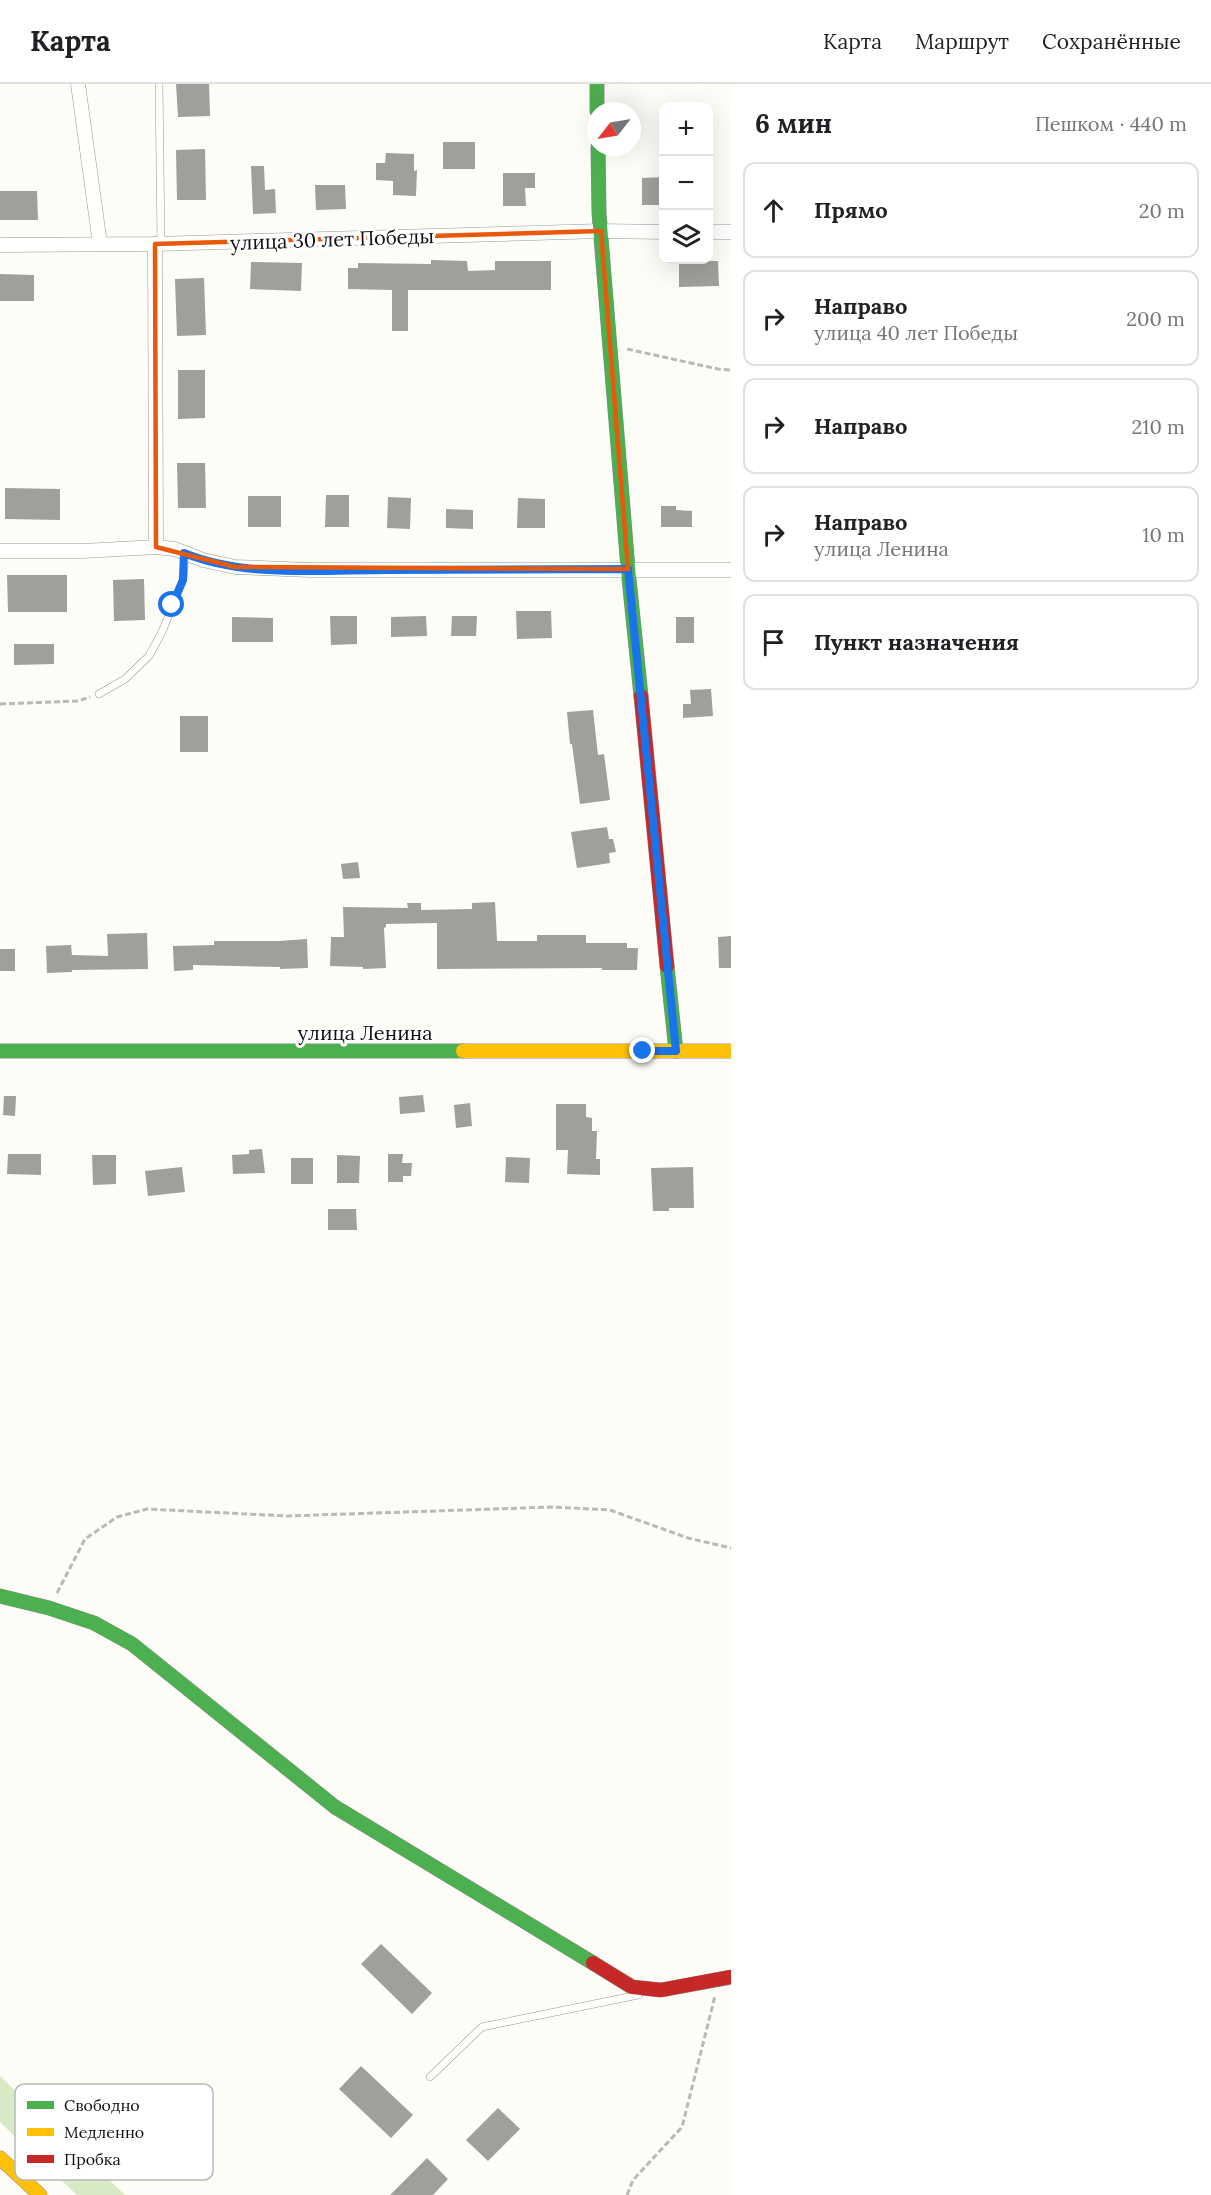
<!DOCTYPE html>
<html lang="ru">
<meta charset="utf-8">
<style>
body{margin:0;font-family:Lora,serif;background:#f6f6f6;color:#202124}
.controls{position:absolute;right:18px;top:18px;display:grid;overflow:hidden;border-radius:12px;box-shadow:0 6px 24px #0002}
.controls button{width:54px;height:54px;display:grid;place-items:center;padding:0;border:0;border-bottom:2px solid #e0e0e0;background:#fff;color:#202124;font:30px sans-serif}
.compass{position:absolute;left:587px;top:18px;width:54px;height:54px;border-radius:50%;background:#fff;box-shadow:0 6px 24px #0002;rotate:239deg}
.stop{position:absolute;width:18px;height:18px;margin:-14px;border:4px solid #1a73e8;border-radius:50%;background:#fff}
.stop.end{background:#1a73e8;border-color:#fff;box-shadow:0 2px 6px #0008}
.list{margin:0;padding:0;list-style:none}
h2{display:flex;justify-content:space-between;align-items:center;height:78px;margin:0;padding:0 24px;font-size:26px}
h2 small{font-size:20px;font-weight:400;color:#757577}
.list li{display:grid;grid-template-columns:39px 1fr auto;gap:18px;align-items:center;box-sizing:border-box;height:96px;margin:0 12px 12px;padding:0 12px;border:2px solid #e0e0e0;border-radius:12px}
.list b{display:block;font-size:22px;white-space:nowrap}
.list p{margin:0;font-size:20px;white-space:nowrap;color:#757577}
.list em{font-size:20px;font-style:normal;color:#757577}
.icon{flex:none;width:33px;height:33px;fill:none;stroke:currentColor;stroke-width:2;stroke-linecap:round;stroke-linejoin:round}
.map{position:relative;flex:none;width:731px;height:2111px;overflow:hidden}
header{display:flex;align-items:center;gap:36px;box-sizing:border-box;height:84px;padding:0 30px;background:#fff;border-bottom:2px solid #e0e0e0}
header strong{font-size:28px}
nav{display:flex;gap:33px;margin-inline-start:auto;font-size:21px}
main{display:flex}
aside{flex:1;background:#fff}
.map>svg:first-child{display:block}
.forest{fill:#d8eac5}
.building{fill:#a19f9c}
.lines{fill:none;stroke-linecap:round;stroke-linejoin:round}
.lane-casing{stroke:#979795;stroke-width:8}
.street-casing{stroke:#979795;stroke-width:15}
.fast-casing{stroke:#8e8d8b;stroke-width:15}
.slow-casing{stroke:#8e8d8b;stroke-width:15}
.jam-casing{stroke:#8e8d8b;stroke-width:15}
.path{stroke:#b9b9b8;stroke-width:3;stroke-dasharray:6 3;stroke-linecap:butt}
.lane{stroke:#fffffe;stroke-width:7}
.street{stroke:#fffffe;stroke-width:14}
.fast{stroke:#4caf50;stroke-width:14}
.slow{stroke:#ffc107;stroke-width:14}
.jam{stroke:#c62828;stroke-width:14}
.route{stroke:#1a73e8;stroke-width:8}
.marked{fill:none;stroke:#e8590c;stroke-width:4.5;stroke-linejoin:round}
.labels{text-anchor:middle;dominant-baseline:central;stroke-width:6;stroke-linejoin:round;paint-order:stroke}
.street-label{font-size:20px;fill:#111;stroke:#fff}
.key{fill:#fff;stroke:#b8b8b8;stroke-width:1.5}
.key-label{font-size:16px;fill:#111}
</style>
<header>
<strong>Карта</strong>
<nav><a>Карта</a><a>Маршрут</a><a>Сохранённые</a></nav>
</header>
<main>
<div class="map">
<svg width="731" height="2111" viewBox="0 0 731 2111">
<rect width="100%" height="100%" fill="#fdfcf7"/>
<polygon class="forest" points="0,1992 125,2111 77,2111 0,2038"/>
<g class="building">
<polygon points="176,0 209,0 210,32 178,33"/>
<rect x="443" y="58" width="32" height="27"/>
<polygon points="205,65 206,116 177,116 176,66"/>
<polygon points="386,69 414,70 414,87 417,86 416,112 393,111 393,97 376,96 376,79 385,79"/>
<polygon points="251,82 264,82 265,106 275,105 276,129 253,130"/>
<polygon points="503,89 535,89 535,104 525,104 526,122 503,122"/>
<polygon points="663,93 663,121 642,121 642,94"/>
<polygon points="315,101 345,101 346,125 316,126"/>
<polygon points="0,107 37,107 38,136 0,136"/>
<polygon points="431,176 467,177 468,187 495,186 495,177 551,177 551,206 408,206 408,247 392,247 392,206 348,205 348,184 358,184 358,179 431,180"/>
<polygon points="679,177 718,177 719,202 679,203"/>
<polygon points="251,178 302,179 301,207 250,205"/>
<polygon points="0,190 34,191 34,217 0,217"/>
<polygon points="204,194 206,251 177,252 175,195"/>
<polygon points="178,286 205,286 205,334 178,335"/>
<polygon points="177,379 205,379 206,424 178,424"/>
<polygon points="5,404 60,405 60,436 5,435"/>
<polygon points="326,411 349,411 349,443 325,443"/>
<rect x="248" y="412" width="33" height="31"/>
<polygon points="388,413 411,414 410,445 387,444"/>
<polygon points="518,414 545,415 545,444 517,444"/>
<polygon points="661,422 676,422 676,426 692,427 692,443 661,443"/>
<polygon points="446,425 473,426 473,445 446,444"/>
<polygon points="7,491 67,491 67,528 8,528"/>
<polygon points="144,495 145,536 114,537 113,496"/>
<polygon points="516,527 551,527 552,554 517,555"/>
<polygon points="330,532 357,532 357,560 331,561"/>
<polygon points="426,532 427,552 391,553 391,533"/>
<polygon points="452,532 477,532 476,552 451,552"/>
<polygon points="232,533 273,534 273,558 232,558"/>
<rect x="676" y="533" width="18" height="26"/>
<polygon points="14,560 54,560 54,580 14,581"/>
<polygon points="711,605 713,632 683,634 683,620 691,620 690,606"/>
<polygon points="593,626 598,671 604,670 610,716 580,720 572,660 570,660 567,628"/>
<rect x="180" y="632" width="28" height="36"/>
<polygon points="607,743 609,755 613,755 616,768 609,769 610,779 577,784 571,748"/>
<polygon points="358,778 360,794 343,795 341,780"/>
<polygon points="495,818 497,857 537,857 537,851 586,851 586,859 627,859 627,864 638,864 637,886 602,886 602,884 437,885 437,839 386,840 386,843 384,844 386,884 363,885 363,883 330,882 331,853 344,853 343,823 408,824 407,819 421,819 421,826 472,825 472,819"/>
<polygon points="147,849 148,885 72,886 72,888 47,889 46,862 71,861 72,871 108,872 107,850"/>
<polygon points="731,852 731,884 719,884 718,853"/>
<polygon points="307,855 308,884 280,885 280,883 193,881 193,886 174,887 173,862 214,861 214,857 279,857"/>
<rect x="0" y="865" width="15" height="22"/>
<polygon points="423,1011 425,1028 400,1030 399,1013"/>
<polygon points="4,1012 16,1012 15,1032 3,1031"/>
<polygon points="470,1019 472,1042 456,1044 454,1021"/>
<polygon points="556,1020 586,1020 586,1033 592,1034 592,1047 597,1047 596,1075 600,1075 600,1091 567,1090 568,1066 556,1066"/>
<polygon points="262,1065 265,1089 233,1090 232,1071 249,1070 249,1066"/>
<polygon points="8,1070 41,1070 41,1091 7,1090"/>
<polygon points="388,1070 403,1070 402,1079 412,1079 411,1092 403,1092 403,1098 388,1098"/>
<polygon points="92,1071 116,1071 116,1100 93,1101"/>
<polygon points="337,1071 360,1072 359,1099 337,1099"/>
<polygon points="506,1073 530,1074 529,1099 505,1098"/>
<rect x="291" y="1074" width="22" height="26"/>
<polygon points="182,1083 185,1108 148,1112 145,1087"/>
<polygon points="693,1083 694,1124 669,1124 669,1127 653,1127 651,1084"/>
<polygon points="328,1125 356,1125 357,1146 328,1146"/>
<polygon points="381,1860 432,1909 412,1930 361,1880"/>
<polygon points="361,1982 413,2031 391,2054 339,2005"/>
<polygon points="498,2024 520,2045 488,2077 466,2056"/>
<polygon points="427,2074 448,2095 433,2111 390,2111"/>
</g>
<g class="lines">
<g class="lane-casing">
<g id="lane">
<polyline points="159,0 161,159"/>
<polyline points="99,610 125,595 149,572 162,548 183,496 185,469"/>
<polyline points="430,1993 482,1943 638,1911"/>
</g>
</g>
<g class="street-casing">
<g id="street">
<polyline points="78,0 100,160"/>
<polyline points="708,148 731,148"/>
<polyline points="155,160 156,463"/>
<polyline points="0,161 155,160 601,147 664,148"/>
<polyline points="0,467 83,467 156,463 175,465 203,476 235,483 310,486 731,486"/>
</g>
</g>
<g class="fast-casing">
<g id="fast">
<polyline points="597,0 597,27"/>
<polyline points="598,63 599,129 628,485 641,612"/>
<polyline points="667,882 676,967"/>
<polyline points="0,967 463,967"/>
<polyline points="0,1512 49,1524 94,1539 132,1560 335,1723 593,1879"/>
</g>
</g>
<g class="slow-casing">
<g id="slow">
<polyline points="463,967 731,967"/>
<polyline points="0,2074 40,2111"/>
</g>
</g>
<g class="jam-casing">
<g id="jam">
<polyline points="641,612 667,882"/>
<polyline points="593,1879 632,1903 661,1906 731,1893"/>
</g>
</g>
<g class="path">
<polyline points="627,265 718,285 731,286"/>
<polyline points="0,620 78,617 90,613"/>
<polyline points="57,1509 85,1455 117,1433 147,1425 287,1432 553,1423 610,1426 688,1454 731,1464"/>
<polyline points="627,2111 633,2096 682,2043 715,1912"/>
</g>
<use href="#lane" class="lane"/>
<use href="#street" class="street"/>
<use href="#fast" class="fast"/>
<use href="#slow" class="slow"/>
<use href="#jam" class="jam"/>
</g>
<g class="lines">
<path class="route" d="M172,521l11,-25 1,-27c61,25 138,17 203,17 80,0 161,-1 241,-1l48,482h-33"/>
</g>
<path class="marked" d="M601,147l27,338 -393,-2 -79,-20 -1,-303z"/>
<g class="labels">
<g class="street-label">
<text transform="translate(332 155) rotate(-2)">улица 30 лет Победы</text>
<text x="365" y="948">улица Ленина</text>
</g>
</g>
<rect x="15" y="2000" width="198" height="96" rx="9" class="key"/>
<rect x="27" y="2017" width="27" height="8" fill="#4caf50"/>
<rect x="27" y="2044" width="27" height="8" fill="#ffc107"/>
<rect x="27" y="2071" width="27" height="8" fill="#c62828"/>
<g class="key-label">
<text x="64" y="2027">Свободно</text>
<text x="64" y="2054">Медленно</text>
<text x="64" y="2081">Пробка</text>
</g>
</svg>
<div class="controls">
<button>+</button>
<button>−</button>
<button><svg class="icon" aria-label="layers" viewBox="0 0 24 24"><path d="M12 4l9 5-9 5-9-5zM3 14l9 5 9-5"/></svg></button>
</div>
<svg class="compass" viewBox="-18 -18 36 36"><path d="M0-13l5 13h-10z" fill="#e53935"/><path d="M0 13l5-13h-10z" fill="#757577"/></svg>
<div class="stop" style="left:172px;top:521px"></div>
<div class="stop end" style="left:643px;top:967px"></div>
</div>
<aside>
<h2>6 мин<small>Пешком · 440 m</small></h2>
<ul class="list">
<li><svg class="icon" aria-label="ahead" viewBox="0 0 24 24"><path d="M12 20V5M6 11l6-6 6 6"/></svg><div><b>Прямо</b></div><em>20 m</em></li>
<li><svg class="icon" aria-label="right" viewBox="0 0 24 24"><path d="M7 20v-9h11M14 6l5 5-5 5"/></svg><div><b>Направо</b><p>улица 40 лет Победы</p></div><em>200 m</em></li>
<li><svg class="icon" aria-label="right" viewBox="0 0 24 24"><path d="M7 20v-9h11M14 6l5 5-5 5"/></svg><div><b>Направо</b></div><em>210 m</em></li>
<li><svg class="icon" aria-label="right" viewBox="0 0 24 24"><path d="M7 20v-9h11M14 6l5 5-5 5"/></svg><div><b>Направо</b><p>улица Ленина</p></div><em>10 m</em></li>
<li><svg class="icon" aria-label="arrive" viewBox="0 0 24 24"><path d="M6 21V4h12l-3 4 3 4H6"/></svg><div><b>Пункт назначения</b></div></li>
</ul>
</aside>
</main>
